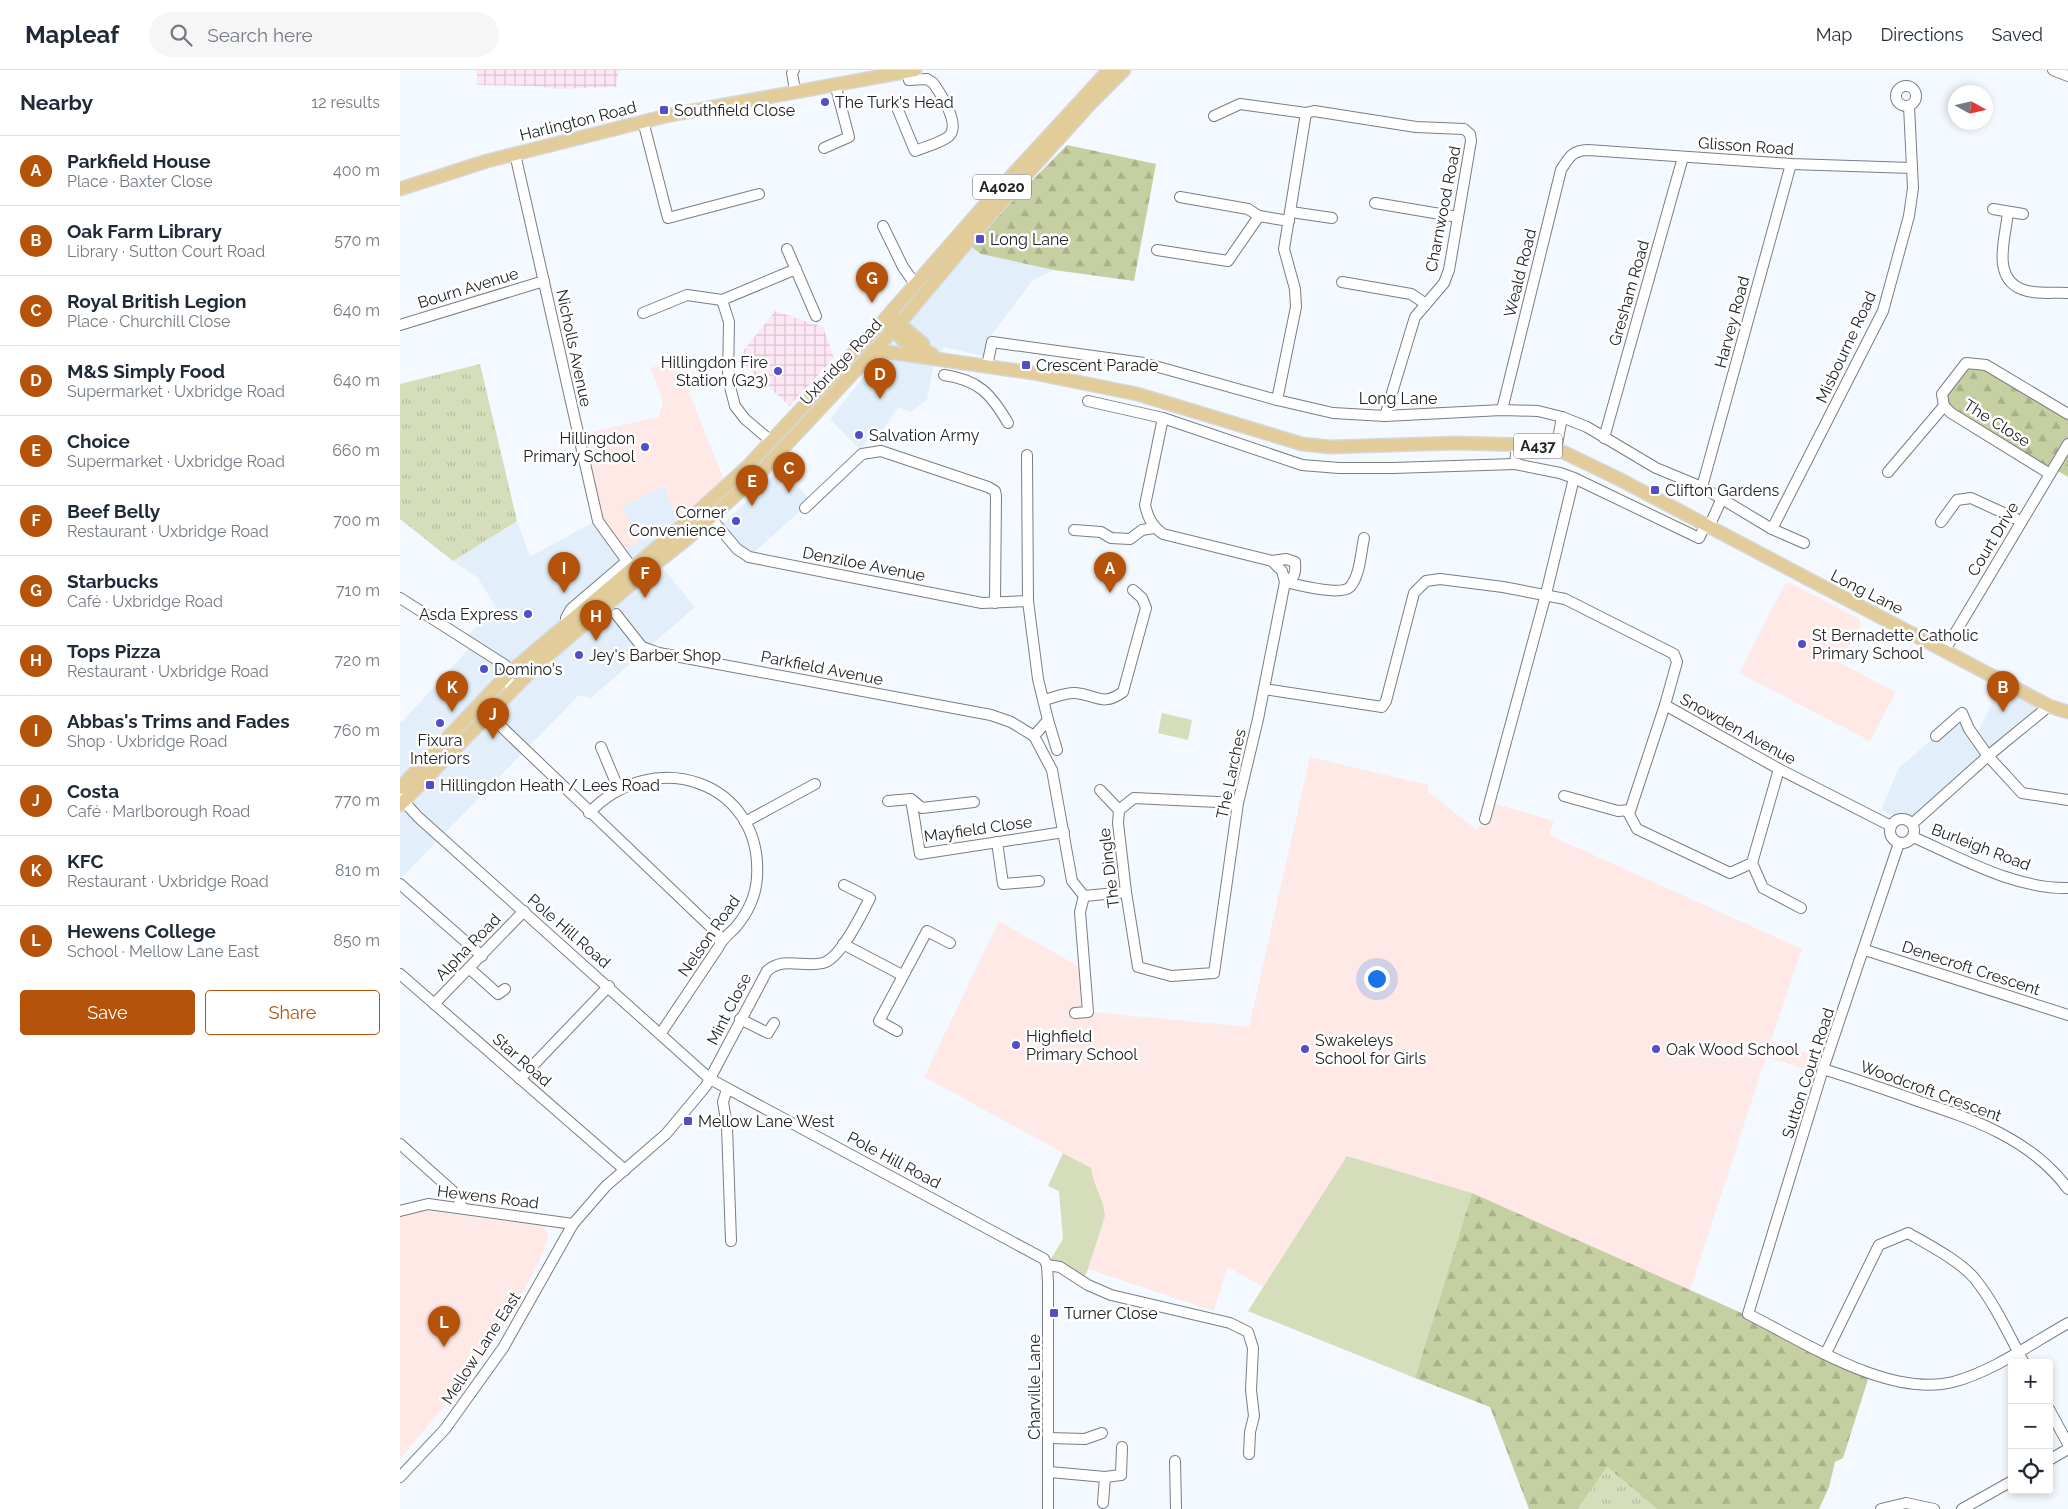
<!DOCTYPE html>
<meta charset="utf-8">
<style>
body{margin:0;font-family:Raleway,sans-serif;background:#f6f6f7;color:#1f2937}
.controls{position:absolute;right:15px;bottom:15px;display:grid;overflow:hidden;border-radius:5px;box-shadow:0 2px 8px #0003}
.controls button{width:45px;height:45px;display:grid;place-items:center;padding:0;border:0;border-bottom:1px solid #e0e1e3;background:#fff;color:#1f2937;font:25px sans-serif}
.compass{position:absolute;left:1548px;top:15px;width:45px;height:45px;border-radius:50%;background:#fff;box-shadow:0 2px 8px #0003;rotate:98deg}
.you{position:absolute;left:976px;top:908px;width:18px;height:18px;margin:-12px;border:4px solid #fff;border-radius:50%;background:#1a73e8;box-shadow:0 0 0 8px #1a73e833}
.badge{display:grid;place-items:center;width:32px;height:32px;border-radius:50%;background:#b45309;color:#fff;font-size:16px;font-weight:700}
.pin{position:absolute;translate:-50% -41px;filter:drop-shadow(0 1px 2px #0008)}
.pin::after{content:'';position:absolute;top:26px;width:18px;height:15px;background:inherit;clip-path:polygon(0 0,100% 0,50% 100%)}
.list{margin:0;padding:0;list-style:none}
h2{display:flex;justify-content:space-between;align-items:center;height:65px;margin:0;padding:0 20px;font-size:21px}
h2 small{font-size:16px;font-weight:400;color:#747a83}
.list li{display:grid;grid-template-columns:32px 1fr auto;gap:15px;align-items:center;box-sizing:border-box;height:70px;padding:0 20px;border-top:1px solid #e0e1e3}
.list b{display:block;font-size:19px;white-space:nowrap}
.list p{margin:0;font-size:16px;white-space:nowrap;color:#747a83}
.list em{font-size:16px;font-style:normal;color:#747a83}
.actions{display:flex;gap:10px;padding:15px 20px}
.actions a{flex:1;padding:11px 0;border:1px solid #b45309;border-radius:5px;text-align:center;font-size:18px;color:#b45309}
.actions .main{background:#b45309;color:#fff}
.icon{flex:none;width:28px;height:28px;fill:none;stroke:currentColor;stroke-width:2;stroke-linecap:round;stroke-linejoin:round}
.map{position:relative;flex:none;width:1668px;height:1439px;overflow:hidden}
header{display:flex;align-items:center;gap:30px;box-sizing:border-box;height:70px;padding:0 25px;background:#fff;border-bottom:1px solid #e0e1e3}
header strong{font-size:24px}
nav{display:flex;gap:28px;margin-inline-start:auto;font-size:18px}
.search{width:350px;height:45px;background:#f6f6f7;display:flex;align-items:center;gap:12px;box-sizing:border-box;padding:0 18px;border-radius:28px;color:#747a83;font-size:19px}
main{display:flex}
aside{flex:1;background:#fff}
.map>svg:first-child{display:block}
.built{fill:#e2eef9}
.industrial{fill:url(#industrial-grid)}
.education{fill:#fee9e7}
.green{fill:#d5ddba}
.forest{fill:url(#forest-firs)}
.park{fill:url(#park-tufts)}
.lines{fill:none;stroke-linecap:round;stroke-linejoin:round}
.minor-casing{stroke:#797e83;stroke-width:12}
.major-casing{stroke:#d7d7d8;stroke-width:15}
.minor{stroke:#fff;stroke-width:10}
.major{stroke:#e2cc9a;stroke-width:12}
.poi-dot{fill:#534ec5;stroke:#fff;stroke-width:2}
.labels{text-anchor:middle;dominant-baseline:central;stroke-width:5;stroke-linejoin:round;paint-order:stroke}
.shield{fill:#fff;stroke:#646566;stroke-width:1}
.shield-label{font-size:15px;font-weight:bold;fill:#212325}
.poi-label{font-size:16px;fill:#212325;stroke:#fff;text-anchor:start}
.street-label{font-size:16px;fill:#212325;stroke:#fff}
</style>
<header>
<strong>Mapleaf</strong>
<div class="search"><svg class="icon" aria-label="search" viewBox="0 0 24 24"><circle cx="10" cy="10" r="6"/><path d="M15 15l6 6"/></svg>Search here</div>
<nav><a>Map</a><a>Directions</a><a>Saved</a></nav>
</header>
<main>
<aside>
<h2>Nearby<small>12 results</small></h2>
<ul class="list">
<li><span class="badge">A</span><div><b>Parkfield House</b><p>Place · Baxter Close</p></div><em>400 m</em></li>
<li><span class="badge">B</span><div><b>Oak Farm Library</b><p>Library · Sutton Court Road</p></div><em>570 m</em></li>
<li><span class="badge">C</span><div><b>Royal British Legion</b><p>Place · Churchill Close</p></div><em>640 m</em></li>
<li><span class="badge">D</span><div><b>M&amp;S Simply Food</b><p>Supermarket · Uxbridge Road</p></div><em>640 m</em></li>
<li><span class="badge">E</span><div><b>Choice</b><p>Supermarket · Uxbridge Road</p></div><em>660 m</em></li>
<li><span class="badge">F</span><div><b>Beef Belly</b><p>Restaurant · Uxbridge Road</p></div><em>700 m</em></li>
<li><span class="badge">G</span><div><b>Starbucks</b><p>Café · Uxbridge Road</p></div><em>710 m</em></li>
<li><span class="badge">H</span><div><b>Tops Pizza</b><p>Restaurant · Uxbridge Road</p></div><em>720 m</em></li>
<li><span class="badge">I</span><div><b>Abbas's Trims and Fades</b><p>Shop · Uxbridge Road</p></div><em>760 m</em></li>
<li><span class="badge">J</span><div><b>Costa</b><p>Café · Marlborough Road</p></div><em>770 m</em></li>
<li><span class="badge">K</span><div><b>KFC</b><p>Restaurant · Uxbridge Road</p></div><em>810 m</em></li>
<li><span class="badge">L</span><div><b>Hewens College</b><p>School · Mellow Lane East</p></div><em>850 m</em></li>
</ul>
<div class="actions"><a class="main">Save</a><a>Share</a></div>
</aside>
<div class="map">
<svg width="1668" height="1439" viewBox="0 0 1668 1439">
<defs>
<pattern id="industrial-grid" width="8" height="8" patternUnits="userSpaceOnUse" patternTransform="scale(1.25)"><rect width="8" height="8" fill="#fee7f4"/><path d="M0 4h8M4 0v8" fill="none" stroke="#d9c6d1"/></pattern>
<pattern id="forest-firs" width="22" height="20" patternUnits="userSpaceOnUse" patternTransform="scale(1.25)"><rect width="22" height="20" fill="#c5cfa1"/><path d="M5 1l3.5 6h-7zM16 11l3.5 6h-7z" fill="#a9b18a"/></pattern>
<pattern id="park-tufts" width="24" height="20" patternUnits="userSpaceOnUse" patternTransform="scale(1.25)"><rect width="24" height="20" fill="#d5ddba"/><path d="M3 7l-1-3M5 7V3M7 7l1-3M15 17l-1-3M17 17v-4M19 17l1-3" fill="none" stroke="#b7bda0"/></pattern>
</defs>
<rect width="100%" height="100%" fill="#f3f9ff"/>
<g class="built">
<polygon points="569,175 581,184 654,200 633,210 589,268 592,288 544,277 534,294 527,330 510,342 498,337 475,372 471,368 460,379 430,349"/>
<polygon points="382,398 411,431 349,487 318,459"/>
<polygon points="265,416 277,455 247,479 295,537 191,628 179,625 0,809 0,650 2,652 72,575 64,570 96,537 78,508 53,491 117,451 130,487 221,437"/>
<polygon points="1602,615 1649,636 1512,754 1481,740 1499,698 1562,643 1577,663"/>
</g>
<g class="industrial">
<polygon points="77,0 219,0 216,17 158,19 134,16 77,15"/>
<polygon points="375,241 423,257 434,288 390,336 337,289"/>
</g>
<g class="education">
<polygon points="276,290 325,413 277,455 265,416 221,437 242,469 221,483 198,451 178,365 259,347 263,331 251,298"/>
<polygon points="1390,513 1459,549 1461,555 1440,593 1496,622 1470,671 1339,603 1385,514"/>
<polygon points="910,687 1028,715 1028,722 1078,761 1086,731 1154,751 1149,765 1402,879 1371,971 1420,987 1416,1002 1366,987 1290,1220 1072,1123 948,1086 864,1217 827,1197 814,1241 688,1199 705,1146 704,1138 692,1113 691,1098 524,1007 599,851 690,903 693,942 849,957"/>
<polygon points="21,1140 140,1155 148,1163 146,1174 137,1196 110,1245 67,1309 0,1389 0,1148"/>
</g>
<g class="green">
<polygon points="762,643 792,650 788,670 758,663"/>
<path d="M663,1083l28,15c2,18 13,31 14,48l-17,53 -6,12 -35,-16 16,-26 -4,-48 -11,-5z"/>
<polygon points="947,1086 1072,1123 1015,1308 848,1241"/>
</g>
<g class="forest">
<polygon points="667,75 756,94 734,211 654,200 581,184 569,175"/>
<polygon points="1566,293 1586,295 1668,344 1668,407 1653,398 1650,404 1551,343 1542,324"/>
<polygon points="1072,1123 1335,1240 1470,1303 1443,1388 1435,1392 1429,1417 1419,1439 1257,1439 1207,1397 1178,1439 1129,1439 1090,1337 1015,1308"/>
</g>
<g class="park">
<polygon points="80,294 117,451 53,491 0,449 0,314"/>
<polygon points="1207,1397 1257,1439 1178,1439"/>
</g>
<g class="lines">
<g class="minor-casing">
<g id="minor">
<polyline points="394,0 392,3 395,20"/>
<polyline points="1653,0 1668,6"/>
<circle cx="1506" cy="26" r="10"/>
<path d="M498,40l17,41c10,-4 25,-8 33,-14 14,-11 -7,-43 -15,-54l-6,-4 -18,1 -2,-8"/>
<polyline points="814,46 840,34 906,43 914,41 1016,57 1064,59 1070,64 1071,71 1049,200 1044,213 1015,247 985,346"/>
<polyline points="243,51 268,148 359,124"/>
<polyline points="424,78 449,67 435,14"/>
<polyline points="115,84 198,451 232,498"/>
<polyline points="780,127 848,139 859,146 889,151"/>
<polyline points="975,133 1058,147"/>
<polyline points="1593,139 1623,144"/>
<polyline points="891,142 932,148"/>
<path d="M1608,142c-2,24 -17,64 13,77 14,6 33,3 47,4"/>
<polyline points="483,156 503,197 515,214"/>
<polyline points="387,179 416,246"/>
<polyline points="757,180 828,191 859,146"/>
<polyline points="942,212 1011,224 1026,234"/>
<polyline points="243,243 287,225 322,230"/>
<polyline points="0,255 144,211"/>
<polyline points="587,296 592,272 744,293 877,330 933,343 985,346 1102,340 1138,341 1162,347 1187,357 1256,398 1302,417 1372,459 1404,473"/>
<path d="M544,305c35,5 47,19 64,48"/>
<polyline points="877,330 896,237 895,219 884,179 906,43"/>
<polyline points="688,331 763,348 902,395 939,398 993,398 1115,394"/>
<path d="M1102,340l59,-240c8,-13 12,-20 27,-20l203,14 121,4"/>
<path d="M763,348l-18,87c3,13 7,21 18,29l109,27 10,10 3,11 -27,137 -20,84 -24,170 -43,3 -33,-9 -12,-75 -8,-69 1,-13 15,-12 104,5"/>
<polyline points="1204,368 1283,87"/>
<polyline points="371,371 345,349 335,336 328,309 329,252 322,230 396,199"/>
<polyline points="1117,374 1115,394 1160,403 1174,408 1299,468 1305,456"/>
<polyline points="1156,380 1162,347"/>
<polyline points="627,385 628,531 638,609 648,650 634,666"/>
<polyline points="1488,402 1544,336"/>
<polyline points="1650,404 1551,343 1544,336 1542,324 1566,293 1586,295 1668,344"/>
<polyline points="1302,417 1391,94"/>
<polyline points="405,438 462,384 481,381 588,417 595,421 596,426 595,533"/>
<polyline points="306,442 337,479 349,487 582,533 628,531"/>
<polyline points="1541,452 1557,430 1571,428 1621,451"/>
<polyline points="1309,457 1322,428"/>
<polyline points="1372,459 1483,241 1509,146 1513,118 1509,36"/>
<polyline points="674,460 701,462 711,468 730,469 742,460 754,458"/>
<path d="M872,491l14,-2 9,3c1,11 0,16 -10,20"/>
<path d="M885,512c13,3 56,14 65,5 10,-11 11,-35 14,-49"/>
<polyline points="0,528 105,595 111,620"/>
<polyline points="216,544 242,577 259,583 591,645 611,652 634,666 652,700 672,811 684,826"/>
<polyline points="166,554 166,548 171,539 227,491"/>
<polyline points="1545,580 1668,374"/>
<polyline points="864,619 982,637 986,631 1014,523 1026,511 1040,509 1103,517 1165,529 1274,584 1277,592 1265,635 1379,699 1491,756"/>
<path d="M644,630c9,-2 22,-8 31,-7 22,2 27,14 48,-1l23,-84 -4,-10 -9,-8"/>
<polyline points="1265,635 1229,744 1237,759 1330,803 1352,793 1379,699"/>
<polyline points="88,644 318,864 320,872"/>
<polyline points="648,650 657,680"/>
<polyline points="1536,666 1562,643 1569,659 1588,686 1622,723 1668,730"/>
<polyline points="201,677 219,720"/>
<polyline points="700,720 719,740"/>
<polyline points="1164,726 1218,741 1230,740"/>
<polyline points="0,727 18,747 310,1009 644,1189 647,1195 648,1213 648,1439"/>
<polyline points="511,729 520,784 664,762"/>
<polyline points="488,731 511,729 522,738 574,732"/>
<path d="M189,743c64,-68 174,-32 168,64 -1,19 -10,37 -22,51 -7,7 -13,11 -17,20l-57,85"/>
<circle cx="1502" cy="761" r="12"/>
<polyline points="1085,749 1146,524 1174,408"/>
<polyline points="345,752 415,714"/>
<polyline points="1512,754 1588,686 1649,636"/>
<path d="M1513,767c48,21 101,52 155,51"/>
<polyline points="597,772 603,814 639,811"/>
<path d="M1499,773l-76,226 -75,245c56,28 141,84 205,68 41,-11 79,-39 115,-59"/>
<polyline points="1352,793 1363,818 1401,838"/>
<polyline points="0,814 82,886"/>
<polyline points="684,826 726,822"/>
<polyline points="443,874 502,905"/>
<polyline points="1465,880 1668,945"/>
<polyline points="70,899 98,924 105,919"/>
<polyline points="0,904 225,1100"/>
<polyline points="34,934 124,841"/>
<polyline points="675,943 688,942 680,842 684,826"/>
<polyline points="340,949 368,963 374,953"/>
<polyline points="497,961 479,951 527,861 550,873"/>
<path d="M1423,999c32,10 64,21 95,32 57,19 113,38 150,88"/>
<polyline points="120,1009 209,916"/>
<polyline points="327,1019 323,1032 327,1056 331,1171"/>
<polyline points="0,1074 57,1125 62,1138"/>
<polyline points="0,1141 28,1134 173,1154"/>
<polyline points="647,1195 660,1197 688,1215 711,1225 830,1253 848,1262 853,1278 851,1320 854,1346 850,1362 849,1384"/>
<path d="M1426,1283l53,-108 29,-12c21,12 52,28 67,46 20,25 34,56 49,84"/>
<polyline points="1649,1339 1668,1374"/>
<polyline points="649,1368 685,1369 702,1363"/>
<polyline points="1649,1390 1668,1379"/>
<polyline points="775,1391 776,1439"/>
<polyline points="650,1402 705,1407 721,1405 722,1377"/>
<path d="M0,1407l45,-48 58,-81 70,-124 33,-38 60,-52 40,-48 61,-115c17,-15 36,-3 56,-8 17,-4 39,-49 47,-65l-26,-13"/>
<polyline points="703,1433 705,1407"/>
<polyline points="1481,1439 1506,1433 1534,1439"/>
<polyline points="1562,1439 1612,1411"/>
</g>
</g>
<g class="major-casing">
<g id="major">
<polyline points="0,119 87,91 270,45 515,0"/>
<polyline points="493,248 523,274"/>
<polyline points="488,254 503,270 532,284"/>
<polyline points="474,280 633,303 737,324 902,374 930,377 1057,373 1130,375 1163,382 1219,409 1649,636 1668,642"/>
<polyline points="0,718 109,603 282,456 347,397 485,249 583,137 709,0"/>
<polyline points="0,735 140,592 250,498 287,469 360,403 499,254 590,145 691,33 724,0"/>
</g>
</g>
<use href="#minor" class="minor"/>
<use href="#major" class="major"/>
</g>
<g class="poi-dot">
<circle cx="425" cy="32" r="5"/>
<rect x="259" y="35" width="10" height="10" rx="2.5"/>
<rect x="575" y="164" width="10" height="10" rx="2.5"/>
<rect x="621" y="290" width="10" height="10" rx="2.5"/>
<circle cx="378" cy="301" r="5"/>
<circle cx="459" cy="365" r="5"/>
<circle cx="245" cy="377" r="5"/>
<rect x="1250" y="415" width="10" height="10" rx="2.5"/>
<circle cx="336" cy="451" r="5"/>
<circle cx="128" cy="544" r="5"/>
<circle cx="1402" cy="574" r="5"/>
<circle cx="179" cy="585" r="5"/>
<circle cx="84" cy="599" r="5"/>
<circle cx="40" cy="653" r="5"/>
<rect x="25" y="710" width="10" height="10" rx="2.5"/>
<circle cx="616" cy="975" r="5"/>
<circle cx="905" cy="979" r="5"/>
<circle cx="1256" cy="979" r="5"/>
<rect x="283" y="1046" width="10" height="10" rx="2.5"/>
<rect x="649" y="1238" width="10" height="10" rx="2.5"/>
</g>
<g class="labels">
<g class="shield">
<rect x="573" y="104.5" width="58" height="25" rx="4"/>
<rect x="1114" y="363.5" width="48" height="25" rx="4"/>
</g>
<g class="shield-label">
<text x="602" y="117">A4020</text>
<text x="1138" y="376">A437</text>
</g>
<g class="poi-label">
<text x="435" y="32">The Turk's Head</text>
<text x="274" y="40">Southfield Close</text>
<text x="590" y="169">Long Lane</text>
<text x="368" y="292" text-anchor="end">Hillingdon Fire<tspan x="368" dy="18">Station (G23)</tspan></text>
<text x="636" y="295">Crescent Parade</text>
<text x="469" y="365">Salvation Army</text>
<text x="235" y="368" text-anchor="end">Hillingdon<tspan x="235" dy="18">Primary School</tspan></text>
<text x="1265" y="420">Clifton Gardens</text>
<text x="326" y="442" text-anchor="end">Corner<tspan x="326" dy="18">Convenience</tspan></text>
<text x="118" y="544" text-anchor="end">Asda Express</text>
<text x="1412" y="565">St Bernadette Catholic<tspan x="1412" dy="18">Primary School</tspan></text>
<text x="189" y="585">Jey's Barber Shop</text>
<text x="94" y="599">Domino's</text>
<text x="40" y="670" text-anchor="middle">Fixura<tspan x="40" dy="18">Interiors</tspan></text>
<text x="40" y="715">Hillingdon Heath / Lees Road</text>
<text x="626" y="966">Highfield<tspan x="626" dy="18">Primary School</tspan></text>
<text x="915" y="970">Swakeleys<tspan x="915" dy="18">School for Girls</tspan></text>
<text x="1266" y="979">Oak Wood School</text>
<text x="298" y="1051">Mellow Lane West</text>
<text x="664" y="1243">Turner Close</text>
</g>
<g class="street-label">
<text transform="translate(178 51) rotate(-14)">Harlington Road</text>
<text transform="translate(1346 76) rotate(4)">Glisson Road</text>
<text transform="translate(1043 139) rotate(-79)">Charnwood Road</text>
<text transform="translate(1120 203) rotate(-76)">Weald Road</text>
<text transform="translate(68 218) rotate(-17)">Bourn Avenue</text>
<text transform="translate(1229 223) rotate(-74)">Gresham Road</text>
<text transform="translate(1332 252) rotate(-75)">Harvey Road</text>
<text transform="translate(1446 277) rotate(-65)">Misbourne Road</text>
<text transform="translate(174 278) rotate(78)">Nicholls Avenue</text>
<text transform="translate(441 292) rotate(-47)">Uxbridge Road</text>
<text x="998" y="328">Long Lane</text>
<text transform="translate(1597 353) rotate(32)">The Close</text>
<text transform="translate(1593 469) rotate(-59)">Court Drive</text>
<text transform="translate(464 494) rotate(11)">Denziloe Avenue</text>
<text transform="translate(1467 522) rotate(27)">Long Lane</text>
<text transform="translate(422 598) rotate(11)">Parkfield Avenue</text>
<text transform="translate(1338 659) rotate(29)">Snowden Avenue</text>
<text transform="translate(831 704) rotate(-78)">The Larches</text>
<text transform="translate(578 759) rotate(-8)">Mayfield Close</text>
<text transform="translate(1581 777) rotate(21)">Burleigh Road</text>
<text transform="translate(709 798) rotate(-97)">The Dingle</text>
<text transform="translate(169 861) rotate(41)">Pole Hill Road</text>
<text transform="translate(309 866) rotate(-55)">Nelson Road</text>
<text transform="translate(68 877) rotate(-46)">Alpha Road</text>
<text transform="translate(1571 898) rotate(18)">Denecroft Crescent</text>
<text transform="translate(329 939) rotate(-63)">Mint Close</text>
<text transform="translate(122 990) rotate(41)">Star Road</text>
<text transform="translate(1408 1003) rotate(-72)">Sutton Court Road</text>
<text transform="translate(1531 1021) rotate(20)">Woodcroft Crescent</text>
<text transform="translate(494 1090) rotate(28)">Pole Hill Road</text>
<text transform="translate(88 1127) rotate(7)">Hewens Road</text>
<text transform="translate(81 1278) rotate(-57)">Mellow Lane East</text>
<text transform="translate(634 1317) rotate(-90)">Charville Lane</text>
</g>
</g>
</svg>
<div class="controls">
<button>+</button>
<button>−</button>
<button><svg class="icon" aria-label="locate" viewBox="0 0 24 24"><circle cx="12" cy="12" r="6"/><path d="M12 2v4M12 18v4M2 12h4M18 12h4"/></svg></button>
</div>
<svg class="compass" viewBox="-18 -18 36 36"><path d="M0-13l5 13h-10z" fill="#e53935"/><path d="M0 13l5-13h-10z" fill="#747a83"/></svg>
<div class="you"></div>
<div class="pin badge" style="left:710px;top:523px">A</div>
<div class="pin badge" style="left:1603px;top:642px">B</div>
<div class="pin badge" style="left:389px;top:423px">C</div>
<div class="pin badge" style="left:480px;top:329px">D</div>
<div class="pin badge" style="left:352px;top:436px">E</div>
<div class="pin badge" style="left:245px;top:528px">F</div>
<div class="pin badge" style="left:472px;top:233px">G</div>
<div class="pin badge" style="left:196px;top:571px">H</div>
<div class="pin badge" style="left:164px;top:523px">I</div>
<div class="pin badge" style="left:93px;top:669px">J</div>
<div class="pin badge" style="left:52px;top:642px">K</div>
<div class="pin badge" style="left:44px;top:1277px">L</div>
</div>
</main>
